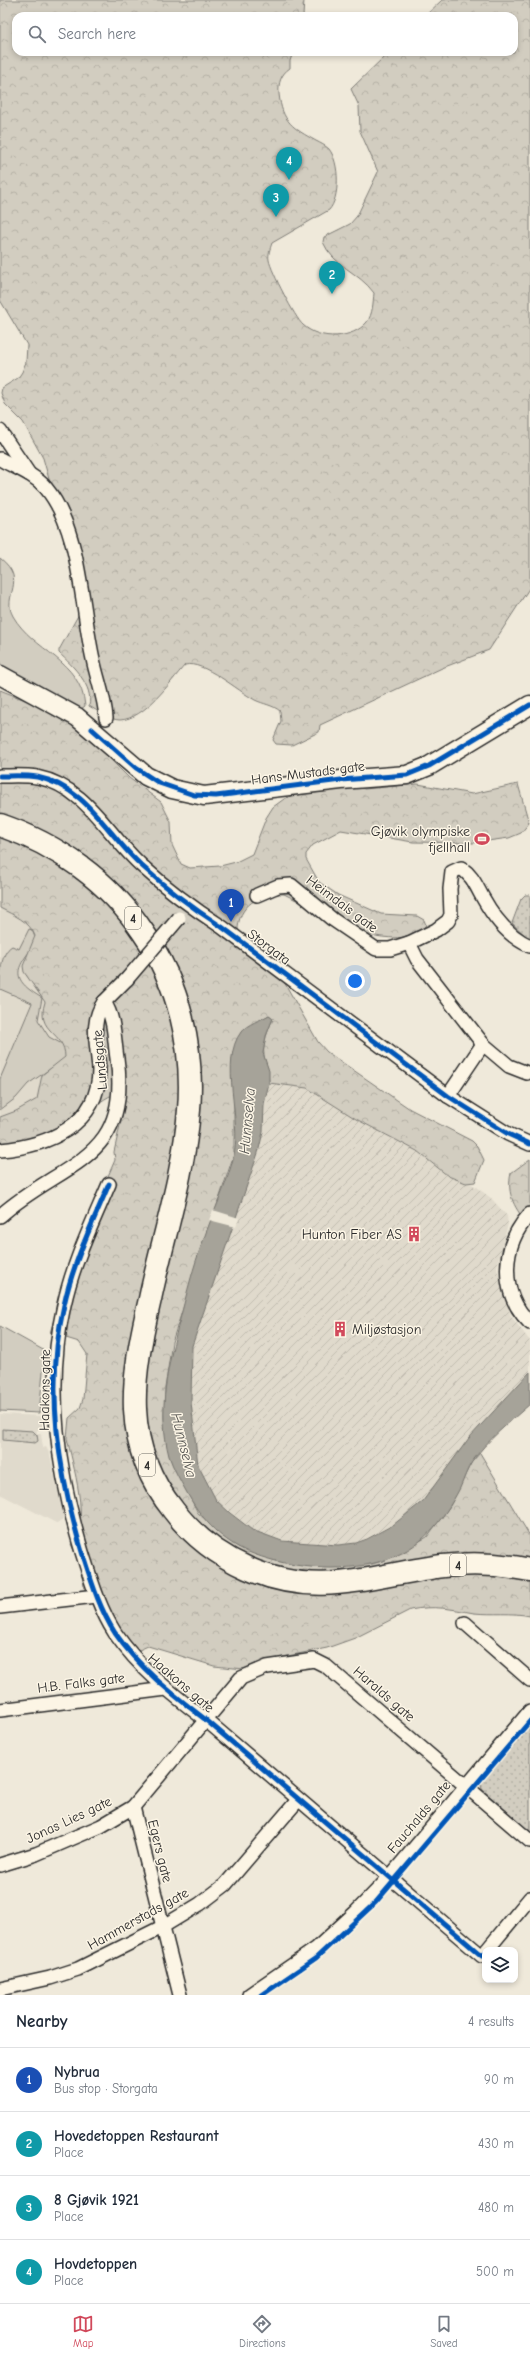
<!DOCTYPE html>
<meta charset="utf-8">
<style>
body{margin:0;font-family:"Comic Neue",sans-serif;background:#f2f2f3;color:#1f2937}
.controls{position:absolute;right:12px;bottom:12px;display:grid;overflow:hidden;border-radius:8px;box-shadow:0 2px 6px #0003}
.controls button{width:36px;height:36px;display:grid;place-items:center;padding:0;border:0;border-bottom:1px solid #e0e1e3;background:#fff;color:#1f2937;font:20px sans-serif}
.you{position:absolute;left:355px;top:981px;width:14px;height:14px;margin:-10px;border:3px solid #fff;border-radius:50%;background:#1a73e8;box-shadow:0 0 0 6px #1a73e833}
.badge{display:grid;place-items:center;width:26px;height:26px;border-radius:50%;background:#d1495b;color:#fff;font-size:13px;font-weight:700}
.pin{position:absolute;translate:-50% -33px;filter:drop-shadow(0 1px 2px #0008)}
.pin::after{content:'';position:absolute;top:21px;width:14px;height:12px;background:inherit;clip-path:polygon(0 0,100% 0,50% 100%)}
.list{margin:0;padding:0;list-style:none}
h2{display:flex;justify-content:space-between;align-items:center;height:52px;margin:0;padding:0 16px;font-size:17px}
h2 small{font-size:13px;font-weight:400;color:#747a83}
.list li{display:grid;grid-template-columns:26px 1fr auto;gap:12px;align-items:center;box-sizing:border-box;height:64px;padding:0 16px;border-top:1px solid #e0e1e3}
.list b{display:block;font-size:15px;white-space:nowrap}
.list p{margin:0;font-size:13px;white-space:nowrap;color:#747a83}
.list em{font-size:13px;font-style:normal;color:#747a83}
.icon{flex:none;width:22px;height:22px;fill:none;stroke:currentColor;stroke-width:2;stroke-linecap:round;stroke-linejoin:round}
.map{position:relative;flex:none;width:530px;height:1995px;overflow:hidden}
.search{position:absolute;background:#fff;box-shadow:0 2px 6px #0003;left:12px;right:12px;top:12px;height:44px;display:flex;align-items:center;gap:10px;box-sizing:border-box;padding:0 14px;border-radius:12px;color:#747a83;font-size:15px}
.sheet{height:308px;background:#fff}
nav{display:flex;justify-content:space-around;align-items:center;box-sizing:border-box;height:56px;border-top:1px solid #e0e1e3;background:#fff;font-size:11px;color:#747a83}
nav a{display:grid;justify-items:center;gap:2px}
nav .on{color:#d1495b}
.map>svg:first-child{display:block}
.built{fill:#e0dacc}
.industrial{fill:url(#industrial-furrows)}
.grass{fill:#d2cdc0;stroke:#7e7c76}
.forest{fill:url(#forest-crowns);stroke:#7e7c76}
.park{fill:url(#park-dots);stroke:#7e7c76}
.water{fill:#a6a399;stroke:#75736d}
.pier{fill:#efe9da}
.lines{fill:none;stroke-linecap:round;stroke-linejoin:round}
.street-casing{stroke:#2b2b2b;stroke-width:16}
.secondary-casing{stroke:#2b2b2b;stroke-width:21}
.highway-casing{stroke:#2b2b2b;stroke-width:25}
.street{stroke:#fcf5e5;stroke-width:13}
.secondary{stroke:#fcf5e5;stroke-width:18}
.highway{stroke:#fcf5e5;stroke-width:22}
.street-bridge-casing{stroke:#2b2b2b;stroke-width:16;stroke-linecap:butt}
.street-bridge{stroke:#fcf5e5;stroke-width:13}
.cycleway-casing{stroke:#fcf5e5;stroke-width:8}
.cycleway{stroke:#0057b8;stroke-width:5}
.labels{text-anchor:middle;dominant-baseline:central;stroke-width:3;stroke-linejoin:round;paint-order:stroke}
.shield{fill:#fcf5e5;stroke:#6a6863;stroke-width:1}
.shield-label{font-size:13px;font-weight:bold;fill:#2b2b2b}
.street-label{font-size:14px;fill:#2b2b2b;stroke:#fcf5e5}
.poi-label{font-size:14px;fill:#2b2b2b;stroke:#fcf5e5;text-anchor:end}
.water-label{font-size:15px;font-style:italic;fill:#565552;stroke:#fcf5e5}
</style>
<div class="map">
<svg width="530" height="1995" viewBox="0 0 530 1995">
<defs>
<pattern id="industrial-furrows" width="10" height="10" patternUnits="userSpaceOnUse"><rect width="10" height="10" fill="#e0dacc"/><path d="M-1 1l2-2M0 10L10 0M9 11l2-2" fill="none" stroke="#c0bbaf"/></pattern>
<pattern id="forest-crowns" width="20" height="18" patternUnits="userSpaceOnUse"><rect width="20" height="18" fill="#d2cdc0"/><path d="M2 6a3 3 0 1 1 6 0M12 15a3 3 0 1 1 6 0" fill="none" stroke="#b4b0a5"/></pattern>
<pattern id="park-dots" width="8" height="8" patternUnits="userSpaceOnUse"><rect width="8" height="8" fill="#d2cdc0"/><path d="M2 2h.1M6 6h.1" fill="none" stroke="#b4b0a5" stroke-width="1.8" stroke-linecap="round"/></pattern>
</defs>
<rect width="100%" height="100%" fill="#efe9da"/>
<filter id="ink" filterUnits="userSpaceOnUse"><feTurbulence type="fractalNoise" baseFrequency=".025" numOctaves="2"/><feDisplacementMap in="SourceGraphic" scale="8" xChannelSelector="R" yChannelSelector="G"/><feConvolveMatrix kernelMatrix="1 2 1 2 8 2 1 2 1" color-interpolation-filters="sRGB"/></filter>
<g filter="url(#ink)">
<g class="built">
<polygon points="0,900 42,915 95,1020 0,1150"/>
<polygon points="0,1414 42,1416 44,1429 37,1430 37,1434 41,1434 43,1448 46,1447 50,1455 64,1517 60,1522 56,1523 0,1494"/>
</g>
<polygon class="industrial" points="269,1083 307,1088 328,1099 357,1119 417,1151 448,1176 472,1184 491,1198 507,1216 508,1224 497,1267 501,1287 511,1316 530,1341 530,1372 469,1438 423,1501 393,1525 356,1543 338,1545 295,1543 263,1535 252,1530 216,1500 198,1465 191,1402 192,1346 258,1153 263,1132 264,1104"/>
<g class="grass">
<path d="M0,558c29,23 1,37 13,58 20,35 68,44 72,90l-4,3 -76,-42 -5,3z"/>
<path d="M29,929l3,1 5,12c-21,26 -29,36 5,56l-4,22 11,17 15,8 2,13 -38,26 -12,14 -16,12v-31l32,-76 -32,-14c0,-13 0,-36 12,-43l7,3z"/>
<polygon points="0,1326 45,1351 39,1413 0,1411"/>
</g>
<g class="forest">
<path d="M0,0h304l-1,16h-287v36h277l-3,9v7c-9,6 -12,15 -11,26 3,28 14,34 37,47 4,2 10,5 13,8 11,14 11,49 0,61l-57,33c-2,6 -4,11 -3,17 2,11 26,58 34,65 17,16 50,14 64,-3 6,-8 6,-20 7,-29 -15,-21 -41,-27 -51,-51l1,-5 26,-13 7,-8 21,-44 -18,-41 -1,-25 -8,-17 38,-37h125v-36h-89l17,-16h88v587l-41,63 -47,18 -122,57 -1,7 -27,13 -16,-1 -3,-4 8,-19 -1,-10c-7,-6 -17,-7 -25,-11 -17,-9 -52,-40 -70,-35 -15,17 -40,54 -65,55 -10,0 -22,-9 -31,-14 5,-20 -16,-40 -30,-53v-3l21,-38 -1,-27 -36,-127 -20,-36 -18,-18 -4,-11 1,-5 16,-10 4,-6 4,-10 1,-17 -27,-45z"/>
<path d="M0,690l68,27 61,61 32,24 10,20 1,23 9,19 9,4 30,-2 16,-4 16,-8 14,-36 7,-11 11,-8 9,-4 30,-3 35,-7 6,4 54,-5 54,10 46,-10 11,39 -8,10 -12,5 -36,5 -60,-1 -72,-12 -28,15 -7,9v5l13,23 19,13 43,19 36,2 7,4 2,5c-15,18 -41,13 -61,9l-81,-40c-24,-1 -47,11 -46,38l45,48 35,62 9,10 83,57 62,32 5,5 7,14 -9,22 -9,1 -18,-7 -31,-25 -61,-32 -49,-31 -38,-5c0,-11 -4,-19 -5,-28 -2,-12 5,-26 9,-37l-4,-3 -28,17 -7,74v48l-62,188 -7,46 -1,30 6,40 28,55 40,34 39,14 40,6 55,-3 14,-4 41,-23 23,-31 21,-43 9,-10 50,83v20l-3,7 3,6v47c-18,-4 -37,-1 -56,-3 -23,-4 -40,-8 -64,-3l-55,28 -28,10 -44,9 -39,12 -30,-3 -66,-20 -18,8 -18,-15 -27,-48 -6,-29 -8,-18c21,-18 1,-82 -4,-106l2,-20 11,-10 3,-9 4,-45 -8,-12 -29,-9 23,-76 42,-97 -1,-8 10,-45 -5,-8 -9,-3c-28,15 -53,47 -82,57 -9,3 -19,-1 -28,-2v-34l16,-6 21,-12 5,-24 23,-18c0,-26 -30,-24 -20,-55l-21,-30 -1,-6 12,-30c-5,-15 -22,-21 -35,-28z"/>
<path d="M530,1159v67c-15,-16 -24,-32 -19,-53z"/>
</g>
<g class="park">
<polygon points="525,895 530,895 530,940 512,923 521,899"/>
<polygon points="3,1429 33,1431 37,1435 38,1441 35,1443 3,1440"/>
<polygon points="530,1719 530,1832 482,1789 479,1777"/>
</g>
<path class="water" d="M269,1015l4,3 -7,18 -3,17 6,18v12l-5,21 -1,28 -5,21 -66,193 -1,56 7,63 18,35 14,13 22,17 30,11 56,4 18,-2 11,-4 26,-14 30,-24 46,-63 61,-66v32c-18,16 -45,38 -58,58 -5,7 -8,17 -12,26 -17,33 -40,62 -78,73 -42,13 -96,7 -136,-10 -28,-13 -46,-34 -60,-60 -6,-11 -13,-23 -17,-35 -12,-46 -1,-92 11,-137 7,-26 13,-52 23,-78 10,-29 24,-56 31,-86 8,-35 -15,-94 7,-123 6,-8 20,-12 28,-17z"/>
<polygon class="pier" points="213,1210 239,1218 236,1227 209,1220"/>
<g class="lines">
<g class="street-casing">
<g id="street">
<polyline points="0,431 29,474"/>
<path d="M0,459c16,9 34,15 46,29 35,42 35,119 47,171 4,20 12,39 13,59"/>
<path d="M0,776c12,0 25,-1 37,1 50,10 70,58 105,89 25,23 52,43 80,61l226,169 60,38 22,10"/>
<path d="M257,895l21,-9 13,-1 41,34 44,30h14l19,-6 27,-13 12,-9 3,-6 -1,-26 2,-17 9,-4c12,8 15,18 22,30 10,18 26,39 47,48"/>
<polyline points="409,943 417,959 483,1044 448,1096"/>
<polyline points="483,1044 509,1066 527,1073"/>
<path d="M0,1150c47,-4 99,-24 99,-80 -1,-24 -10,-46 5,-68"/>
<path d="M109,1184c-17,40 -36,79 -45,121 -19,83 -6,167 18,247 9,28 17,56 33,81 24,35 57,61 91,87l276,236 3,-3"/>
<path d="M530,1214c-29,31 -31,79 0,109"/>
<path d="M0,1216c61,-55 132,-54 117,-158 -3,-19 -2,-40 -13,-56l23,-23"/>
<polyline points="0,1607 96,1596"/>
<polyline points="465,1623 530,1680"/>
<polyline points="0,1710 166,1689"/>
<polyline points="133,1807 180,1995"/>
<polyline points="0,1865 36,1854 73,1838 101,1826 133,1807 241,1678 267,1667 294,1663 314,1660 326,1666 530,1841"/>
<polyline points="487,1950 530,1898"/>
<polyline points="0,1989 50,1978 78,1969 162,1927 200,1904 225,1885 298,1800"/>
<polyline points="249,1995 317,1948 355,1913 389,1878 530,1711"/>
</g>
</g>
<g class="secondary-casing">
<polyline id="secondary" points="0,675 77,717 146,776 172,789 204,796 341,780 407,775 429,766 530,705"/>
</g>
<g class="highway-casing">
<path id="highway" d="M0,825c58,20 109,56 143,107 36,52 51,115 46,178 -5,64 -26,127 -39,189 -18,78 -30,145 24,212 20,26 44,44 73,57 71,32 125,7 196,-2 29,-3 58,-2 87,4"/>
</g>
<use href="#street" class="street"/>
<use href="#secondary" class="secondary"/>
<use href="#highway" class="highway"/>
<g class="street-bridge-casing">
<polyline id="street-bridge" points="127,979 179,918"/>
</g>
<use href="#street-bridge" class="street-bridge"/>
<g class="cycleway-casing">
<g id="cycleway">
<polyline points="92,729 136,768 159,783 194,795 216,796 341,780 407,775 429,766 530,705"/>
<path d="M0,776c12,0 25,-1 37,1 50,10 70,58 105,89 25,23 52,43 80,61l226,169 60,38 22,10"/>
<path d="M109,1184c-17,40 -36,79 -45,121 -19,83 -6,167 18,247 9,28 17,56 33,81 24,35 57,61 91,87l276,236 3,-3"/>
<polyline points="262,1995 316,1958 376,1902 530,1721"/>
</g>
</g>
<use href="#cycleway" class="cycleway"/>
</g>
</g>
<defs>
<g id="stadium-bare" transform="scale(1.2)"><path d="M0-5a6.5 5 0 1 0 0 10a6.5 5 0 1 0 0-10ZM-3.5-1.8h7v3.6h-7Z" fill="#d1495b" stroke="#fcf5e5" stroke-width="2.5" paint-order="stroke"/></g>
<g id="building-bare" transform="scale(1.2)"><path d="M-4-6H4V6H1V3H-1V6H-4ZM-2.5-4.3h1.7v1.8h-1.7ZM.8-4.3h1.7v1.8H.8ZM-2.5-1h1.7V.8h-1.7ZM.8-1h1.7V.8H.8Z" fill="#d1495b" stroke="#fcf5e5" stroke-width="2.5" paint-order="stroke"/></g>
</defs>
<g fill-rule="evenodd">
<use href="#stadium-bare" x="482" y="839"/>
<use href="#building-bare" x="414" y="1234"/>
<use href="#building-bare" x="340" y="1329"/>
</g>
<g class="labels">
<g class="shield">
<rect x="125" y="907" width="16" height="22" rx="3"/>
<rect x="139" y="1454" width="16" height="22" rx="3"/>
<rect x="450" y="1554" width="16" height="22" rx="3"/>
</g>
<g class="shield-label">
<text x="133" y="918">4</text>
<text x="147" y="1465">4</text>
<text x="458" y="1565">4</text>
</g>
<g class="street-label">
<text transform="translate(308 773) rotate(-7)">Hans Mustads gate</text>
<text transform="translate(342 904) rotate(37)">Heimdals gate</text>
<text transform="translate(269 947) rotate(37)">Storgata</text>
<text transform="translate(100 1060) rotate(-95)">Lundsgate</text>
<text transform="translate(45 1390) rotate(-89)">Haakons gate</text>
<text transform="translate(81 1683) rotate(-7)">H.B. Falks gate</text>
<text transform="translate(181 1683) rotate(41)">Haakons gate</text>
<text transform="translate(384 1694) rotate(41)">Haralds gate</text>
<text transform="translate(419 1817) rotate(-50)">Fauchalds gate</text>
<text transform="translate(69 1820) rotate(-25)">Jonas Lies gate</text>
<text transform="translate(160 1851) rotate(76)">Egers gate</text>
<text transform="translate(138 1919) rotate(-29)">Hammerstads gate</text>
</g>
<g class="poi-label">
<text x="470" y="831">Gjøvik olympiske<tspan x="470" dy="16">fjellhall</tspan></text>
<text x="402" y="1234">Hunton Fiber AS</text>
<text x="352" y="1329" text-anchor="start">Miljøstasjon</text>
</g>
<g class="water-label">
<text transform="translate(247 1121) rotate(-85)">Hunnselva</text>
<text transform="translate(184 1445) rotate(76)">Hunnselva</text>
</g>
</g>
</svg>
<div class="controls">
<button><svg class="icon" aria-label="layers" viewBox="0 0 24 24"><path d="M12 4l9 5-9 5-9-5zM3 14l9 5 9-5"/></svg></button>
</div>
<div class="you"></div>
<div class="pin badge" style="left:231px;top:922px;background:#1a4fb4">1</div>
<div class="pin badge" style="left:332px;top:294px;background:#0f9aa8">2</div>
<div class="pin badge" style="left:276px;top:217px;background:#0f9aa8">3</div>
<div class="pin badge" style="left:289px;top:180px;background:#0f9aa8">4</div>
<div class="search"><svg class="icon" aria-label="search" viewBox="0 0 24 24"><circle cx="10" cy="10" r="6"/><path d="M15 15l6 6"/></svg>Search here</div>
</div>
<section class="sheet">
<h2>Nearby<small>4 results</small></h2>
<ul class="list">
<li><span class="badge" style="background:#1a4fb4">1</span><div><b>Nybrua</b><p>Bus stop · Storgata</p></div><em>90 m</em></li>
<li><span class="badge" style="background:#0f9aa8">2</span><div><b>Hovedetoppen Restaurant</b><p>Place</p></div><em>430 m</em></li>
<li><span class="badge" style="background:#0f9aa8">3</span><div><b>8 Gjøvik 1921</b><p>Place</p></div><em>480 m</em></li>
<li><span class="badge" style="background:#0f9aa8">4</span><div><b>Hovdetoppen</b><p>Place</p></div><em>500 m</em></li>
</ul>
</section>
<nav>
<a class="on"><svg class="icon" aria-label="map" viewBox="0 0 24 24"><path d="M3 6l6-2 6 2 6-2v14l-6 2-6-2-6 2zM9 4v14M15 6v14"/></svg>Map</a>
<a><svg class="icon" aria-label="directions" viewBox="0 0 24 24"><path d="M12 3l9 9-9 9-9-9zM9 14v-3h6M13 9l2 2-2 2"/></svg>Directions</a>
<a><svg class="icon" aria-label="saved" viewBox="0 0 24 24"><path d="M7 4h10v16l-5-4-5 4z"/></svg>Saved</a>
</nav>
